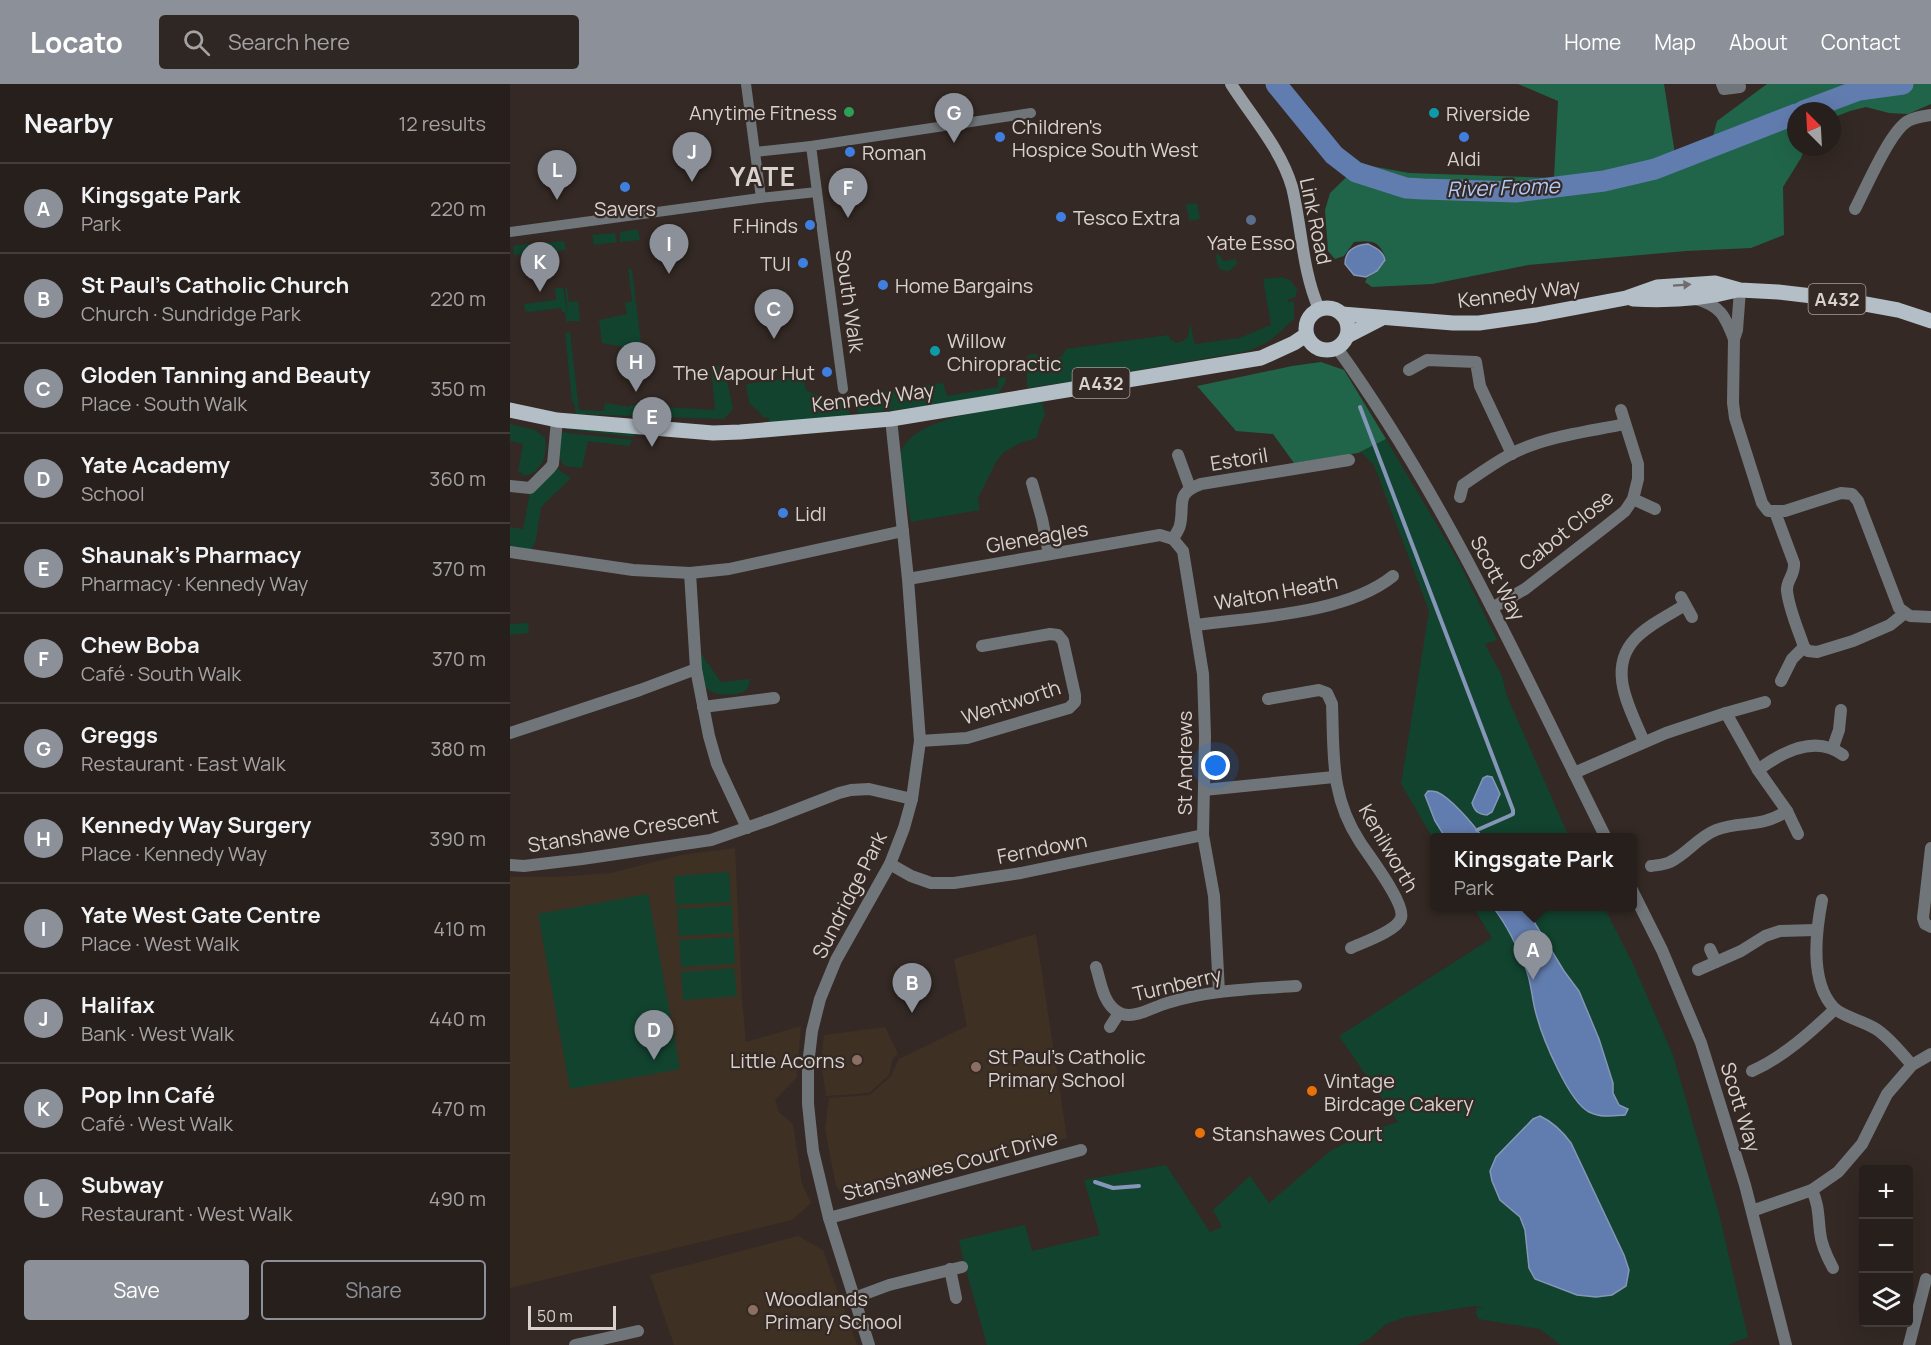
<!DOCTYPE html>
<meta charset="utf-8">
<style>
body{margin:0;font-family:Manrope,sans-serif;background:#2f2724;color:#f1f3f6}
.controls{position:absolute;right:18px;bottom:18px;display:grid;overflow:hidden;border-radius:6px;box-shadow:0 6px 24px #0002}
.controls button{width:54px;height:54px;display:grid;place-items:center;padding:0;border:0;border-bottom:2px solid #433d3a;background:#271f1b;color:#f1f3f6;font:30px sans-serif}
.compass{position:absolute;left:1277px;top:18px;width:54px;height:54px;border-radius:50%;background:#271f1b;box-shadow:0 6px 24px #0002;rotate:336deg}
.scale{position:absolute;left:18px;bottom:15px;width:88px;box-sizing:border-box;padding-left:6px;border:3px solid #d8d1ce;border-top:0;font-size:16px;line-height:21px;white-space:nowrap;color:#d8d1ce;-webkit-text-stroke:4px #342924;paint-order:stroke}
.you{position:absolute;left:706px;top:682px;width:21px;height:21px;margin:-15px;border:4px solid #fff;border-radius:50%;background:#1a73e8;box-shadow:0 0 0 9px #1a73e833}
.badge{display:grid;place-items:center;width:39px;height:39px;border-radius:50%;background:#8c9099;color:#fff;font-size:20px;font-weight:700}
.pin{position:absolute;translate:-50% -50px;filter:drop-shadow(0 2px 3px #0008)}
.pin::after{content:'';position:absolute;top:32px;width:21px;height:18px;background:inherit;clip-path:polygon(0 0,100% 0,50% 100%)}
.popup{position:absolute;left:920px;top:749px;width:207px;height:78px;box-sizing:border-box;display:grid;place-content:center;border-radius:6px;background:#271f1b;filter:drop-shadow(0 2px 4px #0005);font-size:20px;white-space:nowrap;color:#a4a2a3}
.popup b{font-size:22px;color:#f1f3f6}
.popup::after{content:'';position:absolute;left:50%;top:100%;margin-left:-12px;border:12px solid transparent;border-top-color:#271f1b}
.list{margin:0;padding:0;list-style:none}
h2{display:flex;justify-content:space-between;align-items:center;height:78px;margin:0;padding:0 24px;font-size:26px}
h2 small{font-size:20px;font-weight:400;color:#a4a2a3}
.list li{display:grid;grid-template-columns:39px 1fr auto;gap:18px;align-items:center;box-sizing:border-box;height:90px;padding:0 24px;border-top:2px solid #433d3a}
.list b{display:block;font-size:22px;white-space:nowrap}
.list p{margin:0;font-size:20px;white-space:nowrap;color:#a4a2a3}
.list em{font-size:20px;font-style:normal;color:#a4a2a3}
.actions{display:flex;gap:12px;padding:18px 24px}
.actions a{flex:1;padding:14px 0;border:2px solid #8c9099;border-radius:6px;text-align:center;font-size:21px;color:#8c9099}
.actions .main{background:#8c9099;color:#fff}
.icon{flex:none;width:33px;height:33px;fill:none;stroke:currentColor;stroke-width:2;stroke-linecap:round;stroke-linejoin:round}
.map{position:relative;flex:none;width:1421px;height:1261px;overflow:hidden}
header{display:flex;align-items:center;gap:36px;box-sizing:border-box;height:84px;padding:0 30px;background:#8c9099;color:#fff}
header strong{font-size:28px}
nav{display:flex;gap:33px;margin-inline-start:auto;font-size:21px}
.search{width:420px;height:54px;background:#2f2724;display:flex;align-items:center;gap:15px;box-sizing:border-box;padding:0 21px;border-radius:6px;color:#a4a2a3;font-size:22px}
main{display:flex}
aside{flex:1;background:#271f1b}
.map>svg:first-child{display:block}
.education{fill:#3f3024}
.green{fill:#12432f}
.forest{fill:#206549}
.water{fill:#617cae;stroke:#8596b8;stroke-width:1.5}
.lines{fill:none;stroke-linecap:round;stroke-linejoin:round}
.stream{stroke:#8596b8;stroke-width:4}
.river{stroke:#617cae;stroke-width:21}
.pedestrian{stroke:#707579;stroke-width:10}
.minor{stroke:#707579;stroke-width:12}
.tertiary{stroke:#707579;stroke-width:12}
.secondary{stroke:#969ea4;stroke-width:12}
.primary{stroke:#b4bec6;stroke-width:15}
.oneway{fill:#6e6c6d}
.leisure-dot{fill:#2e9e5b;stroke:#342924;stroke-width:2}
.culture-dot{fill:#0f9aa8;stroke:#342924;stroke-width:2}
.shop-dot{fill:#3f7fe0;stroke:#342924;stroke-width:2}
.service-dot{fill:#5c6f8a;stroke:#342924;stroke-width:2}
.education-dot{fill:#8d6e63;stroke:#342924;stroke-width:2}
.food-dot{fill:#e8710a;stroke:#342924;stroke-width:2}
.labels{text-anchor:middle;dominant-baseline:central;stroke-width:4.5;stroke-linejoin:round;paint-order:stroke}
.shield{fill:#342924;stroke:#a79f9b;stroke-width:1.5}
.shield-label{font-size:18px;font-weight:bold;fill:#d8d1ce}
.poi-label{font-size:20px;fill:#d8d1ce;stroke:#342924;text-anchor:start}
.street-label{font-size:20px;fill:#d8d1ce;stroke:#342924}
.water-label{font-size:21px;font-style:italic;fill:#b2caf7;stroke:#342924}
.district-label{font-size:26px;font-weight:bold;letter-spacing:1.5px;fill:#d8d1ce;stroke:#342924}
</style>
<header>
<strong>Locato</strong>
<div class="search"><svg class="icon" aria-label="search" viewBox="0 0 24 24"><circle cx="10" cy="10" r="6"/><path d="M15 15l6 6"/></svg>Search here</div>
<nav><a>Home</a><a>Map</a><a>About</a><a>Contact</a></nav>
</header>
<main>
<aside>
<h2>Nearby<small>12 results</small></h2>
<ul class="list">
<li><span class="badge">A</span><div><b>Kingsgate Park</b><p>Park</p></div><em>220 m</em></li>
<li><span class="badge">B</span><div><b>St Paul's Catholic Church</b><p>Church · Sundridge Park</p></div><em>220 m</em></li>
<li><span class="badge">C</span><div><b>Gloden Tanning and Beauty</b><p>Place · South Walk</p></div><em>350 m</em></li>
<li><span class="badge">D</span><div><b>Yate Academy</b><p>School</p></div><em>360 m</em></li>
<li><span class="badge">E</span><div><b>Shaunak's Pharmacy</b><p>Pharmacy · Kennedy Way</p></div><em>370 m</em></li>
<li><span class="badge">F</span><div><b>Chew Boba</b><p>Café · South Walk</p></div><em>370 m</em></li>
<li><span class="badge">G</span><div><b>Greggs</b><p>Restaurant · East Walk</p></div><em>380 m</em></li>
<li><span class="badge">H</span><div><b>Kennedy Way Surgery</b><p>Place · Kennedy Way</p></div><em>390 m</em></li>
<li><span class="badge">I</span><div><b>Yate West Gate Centre</b><p>Place · West Walk</p></div><em>410 m</em></li>
<li><span class="badge">J</span><div><b>Halifax</b><p>Bank · West Walk</p></div><em>440 m</em></li>
<li><span class="badge">K</span><div><b>Pop Inn Café</b><p>Café · West Walk</p></div><em>470 m</em></li>
<li><span class="badge">L</span><div><b>Subway</b><p>Restaurant · West Walk</p></div><em>490 m</em></li>
</ul>
<div class="actions"><a class="main">Save</a><a>Share</a></div>
</aside>
<div class="map">
<svg width="1421" height="1261" viewBox="0 0 1421 1261">
<rect width="100%" height="100%" fill="#342924"/>
<g class="education">
<polygon points="225,764 232,915 236,958 291,942 287,993 265,1016 269,1028 283,1040 292,1100 301,1119 282,1136 0,1204 0,793 42,793 101,789 171,771"/>
<polygon points="526,850 557,1054 343,1113 332,1110 326,1102 315,1045 319,1014 360,1011 381,992 389,975 457,942 444,875"/>
<polygon points="375,943 388,970 383,974 379,991 359,1009 316,1012 311,978 314,951"/>
<polygon points="288,1152 313,1166 347,1261 164,1261 140,1191"/>
</g>
<g class="green">
<polygon points="687,119 690,135 679,137 676,120"/>
<polygon points="128,145 130,156 110,158 110,148"/>
<polygon points="105,149 107,158 84,161 82,151"/>
<polygon points="54,157 56,166 32,168 31,159"/>
<polygon points="26,159 27,169 4,171 3,162"/>
<polygon points="708,170 711,173 713,177 726,175 727,180 719,187 711,186 707,180 706,171"/>
<polygon points="118,184 122,186 131,258 130,266 92,259 89,236 117,230 115,219 122,217"/>
<path d="M771,193l9,3 8,10 -2,1v6l-9,3 1,2 6,-1v18c-17,15 -23,24 -46,32l-173,30 -48,7v-16c14,-3 22,-12 35,-16l4,-7 103,-14 1,4 6,4 7,-2 5,-4 2,-14 5,21 44,-6 32,-13 -8,-46z"/>
<polygon points="45,204 53,204 58,232 55,204 57,204 59,218 68,217 70,237 59,237 57,239 55,228 52,228 51,224 19,228 15,227 14,220 46,216"/>
<polygon points="60,248 69,326 94,327 95,319 119,323 120,321 132,322 134,315 153,316 153,323 205,326 201,284 204,282 214,283 223,325 214,335 66,330 64,318 62,318 55,249"/>
<path d="M526,270l3,3 7,2c-5,7 -13,8 -21,9l3,-13z"/>
<polygon points="293,292 296,306 313,314 337,312 340,332 259,340 259,334 252,333 250,329 239,319 236,300"/>
<polygon points="495,293 496,297 488,310 418,322 348,330 345,311 433,299 437,312 488,303 488,294"/>
<path d="M532,317l3,14 -5,10 -3,13 -15,4 -18,10 -8,10 -18,36 2,12 -69,12c-3,-18 -14,-52 -10,-69 9,-37 108,-47 141,-52z"/>
<path d="M0,340l25,6 10,8c3,16 -3,37 -23,38l1,-3 -5,-1 5,-28 -13,-3z"/>
<polygon points="59,343 123,349 125,350 124,353 55,345"/>
<polygon points="55,348 58,349 122,356 119,362 78,357 72,384 54,382 49,373 51,349"/>
<polygon points="876,355 949,478 987,556 975,560 992,592 997,612 1059,753 924,754 924,756 891,700 919,527 864,381 851,368"/>
<polygon points="46,384 61,394 31,423 26,456 19,470 0,467 0,443 13,445 20,408"/>
<polygon points="18,539 19,549 0,551 0,540"/>
<path d="M189,567l22,31 29,-3c-1,3 -1,7 -2,9 -6,10 -39,9 -44,-3 -4,-9 -3,-24 -5,-34z"/>
<polygon points="219,788 221,818 166,821 164,792"/>
<polygon points="138,810 170,985 60,1005 28,830"/>
<polygon points="222,821 223,849 169,852 167,825"/>
<polygon points="963,823 1094,823 1123,880 1163,971 1208,1126 1238,1253 1218,1261 1051,1261 1030,1245 968,1235 966,1229 967,1224 976,1224 964,1222 895,1233 876,1240 858,1256 847,1261 477,1261 454,1179 449,1156 515,1141 522,1167 590,1151 574,1096 656,1081 700,1148 712,1143 703,1126 740,1092 759,1119 820,1067 857,1048 888,1038 829,952 982,854"/>
<polygon points="224,853 225,880 171,883 169,856"/>
<polygon points="224,884 227,912 173,916 171,888"/>
</g>
<g class="forest">
<path d="M1008,0h146l11,70 37,-14 5,-19 50,-37h164v20l-23,10 -19,-1 -23,-6 -16,4 -18,7v-7h-36v36h9l-4,11 -18,29 1,48 -33,13 -65,3 -158,14 -96,19 -60,3 -7,-5 2,-4 10,-7 9,-11c-6,-20 -14,-20 -32,-18l-10,14 -9,3 -7,-8 -3,-41 5,-17 30,-29 49,9 145,5 4,-77z"/>
<polygon points="811,278 834,286 876,355 848,369 784,379 763,350 726,347 687,302 782,282"/>
</g>
<g class="water">
<path d="M858,160c8,4 15,7 17,16l-8,11 -11,6 -12,-2 -9,-11c0,-14 11,-19 23,-20z"/>
<path d="M977,692l5,1 8,17 -8,18 -5,3c-9,-1 -12,-3 -15,-12l11,-25z"/>
<path d="M918,707c3,0 6,0 9,1 14,6 37,33 45,45h-37l-10,-16 -10,-26z"/>
<path d="M983,823h32l39,64 15,20 20,48 14,44v10l6,12 9,4 -3,6c-12,1 -24,3 -36,-3 -20,-10 -46,-73 -52,-95 -5,-15 -5,-31 -10,-45 -8,-22 -20,-47 -34,-65z"/>
<path d="M1030,1032c13,6 23,16 31,27l53,112 5,15 -3,16 -14,9 -16,2 -19,-2 -42,-16 -6,-11 -4,-38 -5,-13 -20,-17 -8,-19 -2,-10 6,-14 37,-38z"/>
</g>
<g class="lines">
<g class="stream">
<polyline points="850,323 1003,726 1003,730 999,732 967,746"/>
<polyline points="585,1098 603,1104 629,1102"/>
</g>
<g class="river">
<polyline points="766,0 824,71 846,88 896,104 913,105 1006,108 1094,97 1145,85 1286,30"/>
<polyline points="1293,27 1349,6 1393,0"/>
</g>
<g class="pedestrian">
<polyline points="236,0 251,114"/>
<polyline points="301,62 333,305"/>
<polyline points="245,68 301,62 521,29"/>
<polyline points="0,148 250,114 307,108"/>
</g>
<g class="minor">
<polyline points="1212,0 1214,5 1230,3"/>
<path d="M1345,125c11,-21 35,-78 53,-88 7,-4 16,-5 23,-6"/>
<polyline points="1230,206 1227,246 1224,255 1223,319 1225,334 1252,419 1258,427 1275,427 1331,409 1342,410 1348,417 1389,524 1400,532 1421,533"/>
<path d="M1186,215c25,7 29,17 38,40"/>
<polyline points="899,286 917,276 966,278 970,302 1002,370"/>
<polyline points="668,371 680,404"/>
<polyline points="522,399 532,435 539,470"/>
<polyline points="0,402 20,404 40,384 43,380 47,336"/>
<path d="M950,413l3,-12c16,-11 31,-22 48,-31 35,-18 76,-22 114,-30"/>
<polyline points="1123,415 1145,425"/>
<path d="M1265,428l19,51c1,13 -8,17 -7,28 2,18 11,38 17,56l4,4 9,1 36,-11 37,-16 15,-12"/>
<polyline points="663,455 673,467 693,590 695,652 693,751 704,812 709,908"/>
<path d="M663,455c2,-4 6,-9 7,-14 5,-21 -6,-31 21,-41l148,-24"/>
<polyline points="0,468 123,486 180,489 219,485 393,447"/>
<polyline points="180,489 186,585 199,652 207,680 237,744"/>
<polyline points="398,495 650,451 663,455"/>
<polyline points="1171,513 1182,533"/>
<polyline points="982,524 1015,505 1095,443 1115,427 1123,415 1128,395 1128,380 1111,326"/>
<path d="M686,541c59,-8 150,-11 197,-49"/>
<polyline points="1271,597 1282,575 1294,563"/>
<path d="M758,615l51,-9 8,3 5,11c2,52 -2,92 28,138 9,14 46,62 41,76 -4,13 -37,24 -50,30"/>
<polyline points="193,623 264,614"/>
<polyline points="1216,629 1248,686 1277,727 1288,750"/>
<polyline points="0,649 130,606 186,585"/>
<polyline points="410,657 457,654 559,624 565,618 565,611 553,557 548,551 540,550 472,562"/>
<path d="M1134,658c-13,-32 -38,-72 -9,-103 13,-14 34,-24 50,-34"/>
<polyline points="1323,663 1329,646 1331,626"/>
<path d="M1248,686c24,-18 57,-36 85,-15"/>
<polyline points="1064,689 1156,649 1216,629 1255,618"/>
<polyline points="694,706 824,693"/>
<polyline points="1421,764 1413,834 1415,840 1421,843"/>
<polyline points="380,780 401,792 421,799 444,799 511,789 693,751"/>
<polyline points="0,781 14,782 72,775 201,756 262,735 329,709 341,706 359,705 402,715"/>
<path d="M1141,782c6,-1 13,-1 19,-4 17,-8 28,-25 46,-32 26,-10 43,-1 71,-19"/>
<path d="M1312,816c-6,31 -13,82 12,108 9,9 30,13 42,21 14,9 25,24 36,36"/>
<polyline points="1200,865 1206,878"/>
<path d="M586,883c5,16 7,36 22,45 14,9 35,-5 49,-9 41,-13 86,-14 129,-17"/>
<polyline points="1188,886 1231,867 1255,852 1270,847 1306,846"/>
<polyline points="600,943 609,929"/>
<path d="M1242,987c31,-14 58,-38 83,-62"/>
<path d="M1302,1106c7,16 6,25 8,42 1,13 7,25 13,36"/>
<polyline points="1242,1127 1302,1106 1328,1088 1352,1060 1377,1010 1402,981 1421,970"/>
<polyline points="319,1134 571,1066"/>
<polyline points="440,1185 446,1214"/>
<polyline points="344,1214 379,1201 452,1183"/>
<polyline points="65,1261 128,1247"/>
<polyline points="359,1261 319,1134 303,1067 298,1020 298,981 302,947 310,915 326,876 380,780 394,744 402,715 410,657 398,495 381,335"/>
<polyline points="1399,1261 1416,1195"/>
</g>
<g class="tertiary">
<path d="M827,264c109,151 186,323 269,490"/>
<polyline points="1122,806 1152,866 1191,959 1235,1101 1276,1261"/>
</g>
<path class="secondary" d="M721,0c21,33 50,65 61,103 10,41 10,83 27,122"/>
<g class="primary">
<path d="M1123,215c35,2 70,0 104,-9"/>
<circle cx="817" cy="245" r="21"/>
<polyline points="832,230 943,239 969,239 1026,231 1116,214 1147,203 1205,199 1230,206 1268,208 1328,215 1388,226 1421,237"/>
<polyline points="837,252 872,234"/>
<polyline points="0,326 47,336 203,349 230,348 381,335 751,274 784,259 796,251"/>
</g>
</g>
<defs><path id="oneway-solid" d="M-6-.8H1V-3.2L6.5 0L1 3.2V.8H-6Z" transform="scale(1.5)"/></defs>
<use class="oneway" href="#oneway-solid" transform="translate(1172 201) rotate(-4)"/>
<circle class="leisure-dot" cx="339" cy="28" r="6"/>
<g class="culture-dot">
<circle cx="924" cy="29" r="6"/>
<circle cx="425" cy="267" r="6"/>
</g>
<g class="shop-dot">
<circle cx="490" cy="53" r="6"/>
<circle cx="954" cy="53" r="6"/>
<circle cx="340" cy="68" r="6"/>
<circle cx="115" cy="103" r="6"/>
<circle cx="551" cy="133" r="6"/>
<circle cx="300" cy="141" r="6"/>
<circle cx="293" cy="179" r="6"/>
<circle cx="373" cy="201" r="6"/>
<circle cx="317" cy="288" r="6"/>
<circle cx="273" cy="429" r="6"/>
</g>
<circle class="service-dot" cx="741" cy="136" r="6"/>
<g class="education-dot">
<circle cx="347" cy="976" r="6"/>
<circle cx="466" cy="983" r="6"/>
<circle cx="243" cy="1226" r="6"/>
</g>
<g class="food-dot">
<circle cx="802" cy="1007" r="6"/>
<circle cx="690" cy="1049" r="6"/>
</g>
<g class="labels">
<g class="shield">
<rect x="1298.5" y="200" width="57" height="30" rx="4.5"/>
<rect x="562.5" y="284" width="57" height="30" rx="4.5"/>
</g>
<g class="shield-label">
<text x="1327" y="215">A432</text>
<text x="591" y="299">A432</text>
</g>
<g class="poi-label">
<text x="327" y="28" text-anchor="end">Anytime Fitness</text>
<text x="936" y="29">Riverside</text>
<text x="502" y="42">Children's<tspan x="502" dy="23">Hospice South West</tspan></text>
<text x="352" y="68">Roman</text>
<text x="954" y="74" text-anchor="middle">Aldi</text>
<text x="115" y="124" text-anchor="middle">Savers</text>
<text x="563" y="133">Tesco Extra</text>
<text x="288" y="141" text-anchor="end">F.Hinds</text>
<text x="741" y="158" text-anchor="middle">Yate Esso</text>
<text x="281" y="179" text-anchor="end">TUI</text>
<text x="385" y="201">Home Bargains</text>
<text x="437" y="256">Willow<tspan x="437" dy="23">Chiropractic</tspan></text>
<text x="305" y="288" text-anchor="end">The Vapour Hut</text>
<text x="285" y="429">Lidl</text>
<text x="478" y="972">St Paul's Catholic<tspan x="478" dy="23">Primary School</tspan></text>
<text x="335" y="976" text-anchor="end">Little Acorns</text>
<text x="814" y="996">Vintage<tspan x="814" dy="23">Birdcage Cakery</tspan></text>
<text x="702" y="1049">Stanshawes Court</text>
<text x="255" y="1214">Woodlands<tspan x="255" dy="23">Primary School</tspan></text>
</g>
<g class="street-label">
<text transform="translate(806 137) rotate(78)">Link Road</text>
<text transform="translate(1009 209) rotate(-7)">Kennedy Way</text>
<text transform="translate(340 217) rotate(82)">South Walk</text>
<text transform="translate(363 313) rotate(-7)">Kennedy Way</text>
<text transform="translate(729 375) rotate(-9)">Estoril</text>
<text transform="translate(1056 446) rotate(-39)">Cabot Close</text>
<text transform="translate(527 453) rotate(-10)">Gleneagles</text>
<text transform="translate(988 494) rotate(62)">Scott Way</text>
<text transform="translate(766 508) rotate(-10)">Walton Heath</text>
<text transform="translate(501 618) rotate(-18)">Wentworth</text>
<text transform="translate(674 679) rotate(-90)">St Andrews</text>
<text transform="translate(113 746) rotate(-9)">Stanshawe Crescent</text>
<text transform="translate(532 764) rotate(-11)">Ferndown</text>
<text transform="translate(879 764) rotate(60)">Kenilworth</text>
<text transform="translate(339 811) rotate(-63)">Sundridge Park</text>
<text transform="translate(667 900) rotate(-13)">Turnberry</text>
<text transform="translate(1231 1023) rotate(73)">Scott Way</text>
<text transform="translate(440 1081) rotate(-15)">Stanshawes Court Drive</text>
</g>
<g class="water-label">
<text transform="translate(993 103) rotate(-2)">River Frome</text>
</g>
<g class="district-label">
<text x="253" y="92">YATE</text>
</g>
</g>
</svg>
<div class="controls">
<button>+</button>
<button>−</button>
<button><svg class="icon" aria-label="layers" viewBox="0 0 24 24"><path d="M12 4l9 5-9 5-9-5zM3 14l9 5 9-5"/></svg></button>
</div>
<svg class="compass" viewBox="-18 -18 36 36"><path d="M0-13l5 13h-10z" fill="#e53935"/><path d="M0 13l5-13h-10z" fill="#a4a2a3"/></svg>
<div class="scale">50 m</div>
<div class="you"></div>
<div class="pin badge" style="left:1023px;top:896px">A</div>
<div class="popup"><b>Kingsgate Park</b>Park</div>
<div class="pin badge" style="left:402px;top:929px">B</div>
<div class="pin badge" style="left:264px;top:255px">C</div>
<div class="pin badge" style="left:144px;top:976px">D</div>
<div class="pin badge" style="left:142px;top:363px">E</div>
<div class="pin badge" style="left:338px;top:134px">F</div>
<div class="pin badge" style="left:444px;top:59px">G</div>
<div class="pin badge" style="left:126px;top:308px">H</div>
<div class="pin badge" style="left:159px;top:190px">I</div>
<div class="pin badge" style="left:182px;top:98px">J</div>
<div class="pin badge" style="left:30px;top:208px">K</div>
<div class="pin badge" style="left:47px;top:116px">L</div>
</div>
</main>
